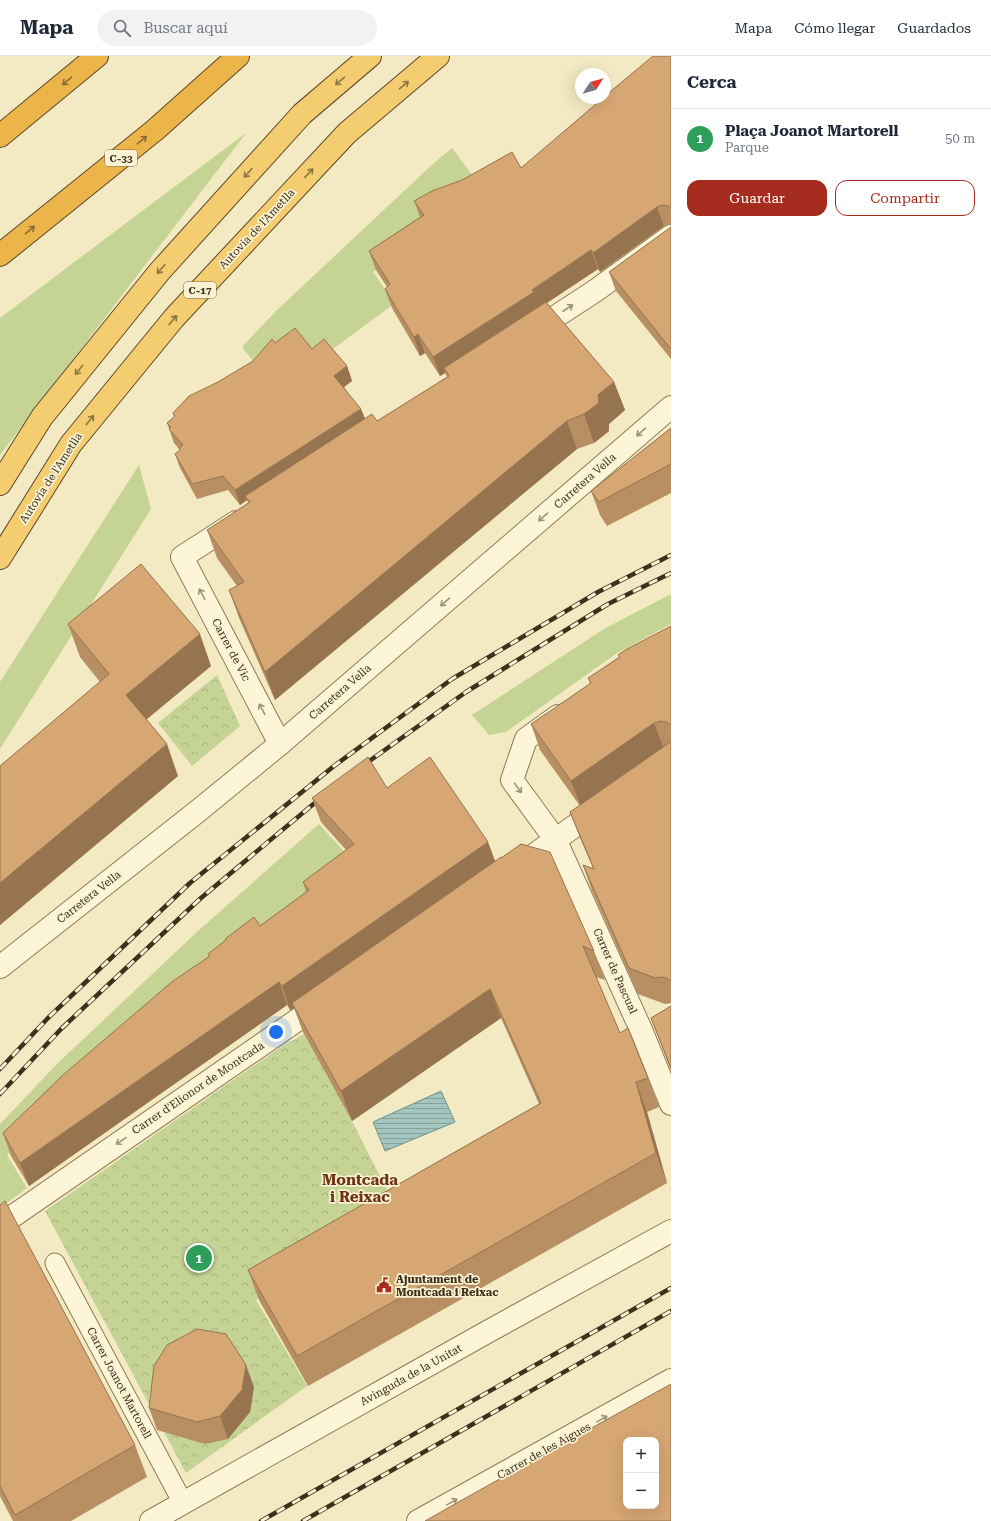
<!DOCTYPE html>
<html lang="es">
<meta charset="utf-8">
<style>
body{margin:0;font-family:"Roboto Serif",serif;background:#f2f2f3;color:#1f2937}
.controls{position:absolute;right:12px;bottom:12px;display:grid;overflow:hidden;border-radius:8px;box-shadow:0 4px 16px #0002}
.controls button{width:36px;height:36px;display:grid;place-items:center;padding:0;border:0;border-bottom:1px solid #e0e1e3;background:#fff;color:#1f2937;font:20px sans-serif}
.compass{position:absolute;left:575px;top:12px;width:36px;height:36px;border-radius:50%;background:#fff;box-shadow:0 4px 16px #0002;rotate:54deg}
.you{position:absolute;left:276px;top:976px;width:14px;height:14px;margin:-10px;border:3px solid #fff;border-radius:50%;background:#1a73e8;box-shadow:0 0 0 6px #1a73e833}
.badge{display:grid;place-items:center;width:26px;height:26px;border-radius:50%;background:#a62c1f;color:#fff;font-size:13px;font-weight:700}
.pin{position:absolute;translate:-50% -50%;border:2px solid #fff;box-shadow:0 1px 4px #0006}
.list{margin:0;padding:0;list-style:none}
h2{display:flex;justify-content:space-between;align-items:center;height:52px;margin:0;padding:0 16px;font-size:17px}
h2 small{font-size:13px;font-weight:400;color:#747a83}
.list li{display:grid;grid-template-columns:26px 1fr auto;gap:12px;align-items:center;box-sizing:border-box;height:60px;padding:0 16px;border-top:1px solid #e0e1e3}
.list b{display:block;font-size:15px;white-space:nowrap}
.list p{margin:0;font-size:13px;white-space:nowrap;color:#747a83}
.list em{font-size:13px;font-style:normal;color:#747a83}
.actions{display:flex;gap:8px;padding:12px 16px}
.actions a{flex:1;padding:9px 0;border:1px solid #a62c1f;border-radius:12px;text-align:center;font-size:14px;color:#a62c1f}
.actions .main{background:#a62c1f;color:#fff}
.icon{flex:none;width:22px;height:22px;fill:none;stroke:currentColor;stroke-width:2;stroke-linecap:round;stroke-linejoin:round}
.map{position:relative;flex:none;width:671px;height:1465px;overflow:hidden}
header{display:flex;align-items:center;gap:24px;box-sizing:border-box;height:56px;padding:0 20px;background:#fff;border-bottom:1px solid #e0e1e3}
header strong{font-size:19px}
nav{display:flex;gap:22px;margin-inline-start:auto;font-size:14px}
.search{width:280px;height:36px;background:#f2f2f3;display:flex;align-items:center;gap:10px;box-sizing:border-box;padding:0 14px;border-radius:22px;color:#747a83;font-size:15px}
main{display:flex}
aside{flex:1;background:#fff}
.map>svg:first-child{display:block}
.green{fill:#c5d394}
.park{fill:url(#park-crowns)}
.water{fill:url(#water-rules);stroke:#6a958f}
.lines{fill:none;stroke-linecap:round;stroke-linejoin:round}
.pedestrian-casing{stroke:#907b57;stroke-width:21}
.minor-casing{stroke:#907b57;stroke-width:24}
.trunk-casing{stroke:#5d472b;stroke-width:24}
.motorway-casing{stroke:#5d472b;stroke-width:24}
.pedestrian{stroke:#fdf5d7;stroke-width:19}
.minor{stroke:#fdf5d7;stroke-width:22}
.trunk{stroke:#f3cd70;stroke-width:22}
.motorway{stroke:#ecb549;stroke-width:22}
.rail-casing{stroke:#3e301c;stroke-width:4.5}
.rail{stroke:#f9f2d3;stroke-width:3;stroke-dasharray:9;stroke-linecap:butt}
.wall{fill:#b88f63}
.shaded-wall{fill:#967450}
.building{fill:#d6a673;stroke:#967450;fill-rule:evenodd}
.oneway{stroke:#8c6c30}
.oneway2{stroke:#8f7742}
.oneway3{stroke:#9e927a}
.labels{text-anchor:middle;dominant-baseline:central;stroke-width:3.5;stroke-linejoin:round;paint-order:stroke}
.shield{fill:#f9f2d3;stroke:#766a53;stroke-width:1}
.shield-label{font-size:10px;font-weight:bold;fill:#3e301c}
.street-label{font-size:11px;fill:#3e301c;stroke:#f9f2d3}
.poi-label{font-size:11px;font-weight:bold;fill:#3e301c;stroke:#f9f2d3;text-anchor:start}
.district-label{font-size:15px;font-weight:bold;fill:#703217;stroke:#f9f2d3}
</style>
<header>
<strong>Mapa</strong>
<div class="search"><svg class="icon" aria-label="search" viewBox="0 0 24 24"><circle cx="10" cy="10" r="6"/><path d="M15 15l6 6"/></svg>Buscar aquí</div>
<nav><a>Mapa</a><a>Cómo llegar</a><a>Guardados</a></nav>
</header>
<main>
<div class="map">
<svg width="671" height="1465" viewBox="0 0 671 1465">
<defs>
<pattern id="park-crowns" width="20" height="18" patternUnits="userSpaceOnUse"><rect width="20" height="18" fill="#c5d394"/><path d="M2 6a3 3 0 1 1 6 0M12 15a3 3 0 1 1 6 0" fill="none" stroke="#aab57f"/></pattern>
<pattern id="water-rules" width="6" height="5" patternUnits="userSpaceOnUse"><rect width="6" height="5" fill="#a5c5bf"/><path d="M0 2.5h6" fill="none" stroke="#88a09a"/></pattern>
</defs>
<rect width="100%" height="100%" fill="#f3e9c2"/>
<g class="green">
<polygon points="246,77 0,399 0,262"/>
<polygon points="452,92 481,131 428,177 373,216 395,247 318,304 261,315 242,291 276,255 434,107"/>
<polygon points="139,409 151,453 0,693 0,626"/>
<polygon points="671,538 671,568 617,597 506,676 489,679 472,659 604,573"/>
<polygon points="319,768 359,812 230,902 7,1099 27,1132 0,1152 0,1068 57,1008 198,875"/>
</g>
<g class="park">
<polygon points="217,619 240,670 192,710 158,667"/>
<polygon points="304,978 352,1065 400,1160 256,1244 307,1330 186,1417 45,1155 278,993"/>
</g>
<polygon class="water" points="441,1035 455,1066 385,1095 373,1066"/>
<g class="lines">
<g class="pedestrian-casing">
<polyline id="pedestrian" points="55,1207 183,1447"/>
</g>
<g class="minor-casing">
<g id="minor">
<polyline points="532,276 595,235 671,180"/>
<polyline points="236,466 182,501 280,688"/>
<polyline points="558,660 526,683 512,724 555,783 642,976 671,1048"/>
<polyline points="517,811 600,752"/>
<polyline points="0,911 198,755 280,688 671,351"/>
<polyline points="0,1169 322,947"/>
<polyline points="151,1465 489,1275 671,1175"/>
<polyline points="418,1465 671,1324"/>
</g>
</g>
<g class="trunk-casing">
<g id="trunk">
<polyline points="0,428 42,361 160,215 302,58 370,0"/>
<polyline points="0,502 71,388 174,262 347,77 438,0"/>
</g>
</g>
<g class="motorway-casing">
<g id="motorway">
<polyline points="0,80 97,0"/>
<polyline points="0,199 155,74 238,0"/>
</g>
</g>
<use href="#pedestrian" class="pedestrian"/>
<use href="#minor" class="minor"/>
<use href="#trunk" class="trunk"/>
<use href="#motorway" class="motorway"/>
<g class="rail-casing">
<g id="rail">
<polyline points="361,711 466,636 608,548 671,517"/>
<polyline points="0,1013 48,962 190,827 334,710 452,623 598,536 671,499"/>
<polyline points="0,1038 62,972 201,842 323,740"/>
<polyline points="261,1465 671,1232"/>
<polyline points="303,1465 671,1255"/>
</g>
</g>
<use href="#rail" class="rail"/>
</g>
<g class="wall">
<polygon points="671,0 671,168 669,168 664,170 600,216 598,213 547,247 614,326 625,354 609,368 609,375 594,387 577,393 275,644 239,562 229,534 237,530 217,502 207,474 248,447 247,444 240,449 228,434 197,443 180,412 175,398 180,394 174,387 167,367 174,361 173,357 218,326 253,305 275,287 312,293 347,310 352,325 344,331 365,363 377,365 447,321 445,317 440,320 425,297 420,300 392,252 385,233 387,231 376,214 369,195 420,161 414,145 521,112"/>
<polygon points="671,171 671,303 616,235 609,216"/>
<polygon points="671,372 671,437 607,470 600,459 591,435"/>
<polygon points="68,568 211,610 146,664 178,720 0,869 0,710 100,626 80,601"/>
<polygon points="671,570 671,947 665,948 638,938 592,835 583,809 593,812 580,782 570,756 580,750 540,694 531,668 590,628 588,622 619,601 618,599"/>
<polygon points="387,732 495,805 594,895 605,924 596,921 620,977 648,1022 659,1051 647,1056 667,1127 308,1330 259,1244 248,1214 539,1048 501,962 352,1065 303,976 294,952 290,954 287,949 29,1130 11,1100 3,1077 209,901 208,898 225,885 225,883 260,870 306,836 303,826 346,794 321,766 312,742"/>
<polygon points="671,950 671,1015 651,962"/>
<polygon points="0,1149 135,1389 147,1421 71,1465 13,1465 0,1440"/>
<polygon points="254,1331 250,1356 228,1383 205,1388 157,1374 149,1352"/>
</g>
<g class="shaded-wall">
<polygon points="657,151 664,170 600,216 593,197"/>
<polygon points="591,194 598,213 539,252 444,312 445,317 440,320 433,301"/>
<polygon points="418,278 425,297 420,300 414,281"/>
<polygon points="347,310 352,325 340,334 334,320"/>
<polygon points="614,326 625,354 609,368 609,375 594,387 584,358 598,339"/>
<polygon points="361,353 367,367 245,440 247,444 240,449 235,434"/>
<polygon points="567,365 577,393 275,644 265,616"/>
<polygon points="200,578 211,610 137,671 126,639"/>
<polygon points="654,667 664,693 581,751 571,725"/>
<polygon points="167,688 178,720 0,869 0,827"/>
<polygon points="488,786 497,810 292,947 294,952 290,954 282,930"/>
<polygon points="279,926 287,949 29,1130 20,1107"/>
<polygon points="490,933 501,962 352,1065 341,1035"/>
<polygon points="636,1026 647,1056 667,1127 656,1097"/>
<polygon points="246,1309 254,1331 250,1356 228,1383 220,1360"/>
</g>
<g class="building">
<polygon points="653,0 671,0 671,151 669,150 662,149 657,151 593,197 591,194 532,234 534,236 433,301 418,278 414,281 385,233 390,228 369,195 424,159 414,145 432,135 462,124 512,96 521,112 603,42 605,42 605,40"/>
<polygon points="671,171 671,291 670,292 609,216"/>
<polygon points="546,246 614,326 598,339 599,347 584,358 567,365 265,616 229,534 244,526 207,474 250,446 245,440 372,358 377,365 449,320 444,312"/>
<polygon points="295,272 312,293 324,283 347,310 334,320 361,353 235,434 223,420 192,428 175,398 180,394 179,392 183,389 169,373 171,371 167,367 175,360 173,357 189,340 218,326 253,305 272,283 275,287"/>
<polygon points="671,372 671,408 599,446 591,435"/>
<polygon points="141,508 200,578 126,639 167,688 0,827 0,710 109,618 68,568"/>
<polygon points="671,570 671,669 666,666 660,665 654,667 571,725 531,668 591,627 588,622 620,601 618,599 625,594"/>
<polygon points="671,685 671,925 667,922 661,921 655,922 629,912 583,809 594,813 570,756 669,687"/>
<polygon points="368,701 387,732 430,701 488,786 282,930 279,926 20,1107 3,1077 63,1019 173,925 210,900 208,898 226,884 225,883 254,861 260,870 309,834 303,826 354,788 312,742"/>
<polygon points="521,788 550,796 594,895 583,890 620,977 628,972 648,1022 636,1026 656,1097 297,1300 248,1214 541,1047 490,933 341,1035 292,947 501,801 501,802"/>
<polygon points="671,950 671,1012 651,962"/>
<polygon points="5,1145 135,1389 15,1459 0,1430 0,1149"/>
<polygon points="197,1273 226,1278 246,1309 242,1334 220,1360 197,1366 149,1352 154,1310 167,1289"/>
<path d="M671,1328v137h-246l53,-30zM626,1384h30v66h-30z"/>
</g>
<defs><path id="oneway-shaft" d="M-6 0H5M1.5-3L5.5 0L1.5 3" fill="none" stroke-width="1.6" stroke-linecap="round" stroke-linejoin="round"/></defs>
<g class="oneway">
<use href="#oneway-shaft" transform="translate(67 25) rotate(140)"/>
<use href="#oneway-shaft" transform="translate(142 84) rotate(-39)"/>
<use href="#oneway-shaft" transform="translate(30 174) rotate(-39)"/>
</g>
<g class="oneway2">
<use href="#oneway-shaft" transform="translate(340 25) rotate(140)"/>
<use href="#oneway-shaft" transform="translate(404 29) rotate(-40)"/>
<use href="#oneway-shaft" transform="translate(248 117) rotate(132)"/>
<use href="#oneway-shaft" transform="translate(309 117) rotate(-47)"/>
<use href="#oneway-shaft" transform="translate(161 213) rotate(131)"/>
<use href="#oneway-shaft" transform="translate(173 264) rotate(-49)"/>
<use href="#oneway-shaft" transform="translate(79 314) rotate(129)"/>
<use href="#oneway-shaft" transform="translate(90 364) rotate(-51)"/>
</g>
<g class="oneway3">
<use href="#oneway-shaft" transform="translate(568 252) rotate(-33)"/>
<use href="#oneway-shaft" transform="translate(641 376) rotate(139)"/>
<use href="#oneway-shaft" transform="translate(543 461) rotate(139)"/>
<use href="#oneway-shaft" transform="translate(202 538) rotate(-118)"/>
<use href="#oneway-shaft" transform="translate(445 546) rotate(139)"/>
<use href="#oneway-shaft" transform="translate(262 653) rotate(-118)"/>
<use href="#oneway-shaft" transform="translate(518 732) rotate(54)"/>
<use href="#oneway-shaft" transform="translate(121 1085) rotate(146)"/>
<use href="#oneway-shaft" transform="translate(602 1363) rotate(-29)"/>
<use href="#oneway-shaft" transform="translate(452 1446) rotate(-29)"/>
</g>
<defs>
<g id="civic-bare" transform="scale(1.2)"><path d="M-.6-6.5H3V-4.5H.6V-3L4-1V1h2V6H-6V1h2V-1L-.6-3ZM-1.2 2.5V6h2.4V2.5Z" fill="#a62c1f" stroke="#f9f2d3" stroke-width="2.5" paint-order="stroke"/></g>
</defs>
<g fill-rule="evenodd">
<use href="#civic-bare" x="384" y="1229"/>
</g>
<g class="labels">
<g class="shield">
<rect x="105" y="94" width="32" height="16" rx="3"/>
<rect x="184" y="226" width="32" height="16" rx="3"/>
</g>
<g class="shield-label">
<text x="121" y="102">C-33</text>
<text x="200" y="234">C-17</text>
</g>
<g class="street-label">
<text transform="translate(257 173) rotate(-47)">Autovia de l'Ametlla</text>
<text transform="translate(51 422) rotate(-57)">Autovia de l'Ametlla</text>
<text transform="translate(585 425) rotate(-41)">Carretera Vella</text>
<text transform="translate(231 594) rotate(62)">Carrer de Vic</text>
<text transform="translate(340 636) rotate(-41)">Carretera Vella</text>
<text transform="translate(89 841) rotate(-38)">Carretera Vella</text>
<text transform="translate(615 915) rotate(66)">Carrer de Pascual</text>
<text transform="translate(198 1032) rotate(-34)">Carrer d'Elionor de Montcada</text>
<text transform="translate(411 1319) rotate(-29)">Avinguda de la Unitat</text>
<text transform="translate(119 1327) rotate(62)">Carrer Joanot Martorell</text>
<text transform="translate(544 1395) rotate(-29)">Carrer de les Aigues</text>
</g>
<g class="poi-label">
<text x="396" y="1223">Ajuntament de<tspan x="396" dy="13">Montcada i Reixac</tspan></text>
</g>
<g class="district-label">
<text x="360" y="1124">Montcada<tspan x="360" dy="17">i Reixac</tspan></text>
</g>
</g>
</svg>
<div class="controls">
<button>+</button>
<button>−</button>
</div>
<svg class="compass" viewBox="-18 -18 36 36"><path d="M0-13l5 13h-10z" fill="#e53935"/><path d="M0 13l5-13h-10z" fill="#747a83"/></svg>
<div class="you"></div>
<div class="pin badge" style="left:199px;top:1202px;background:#2e9e5b">1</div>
</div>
<aside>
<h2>Cerca<small></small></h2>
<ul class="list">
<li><span class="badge" style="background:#2e9e5b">1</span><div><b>Plaça Joanot Martorell</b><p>Parque</p></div><em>50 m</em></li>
</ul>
<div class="actions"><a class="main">Guardar</a><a>Compartir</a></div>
</aside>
</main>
